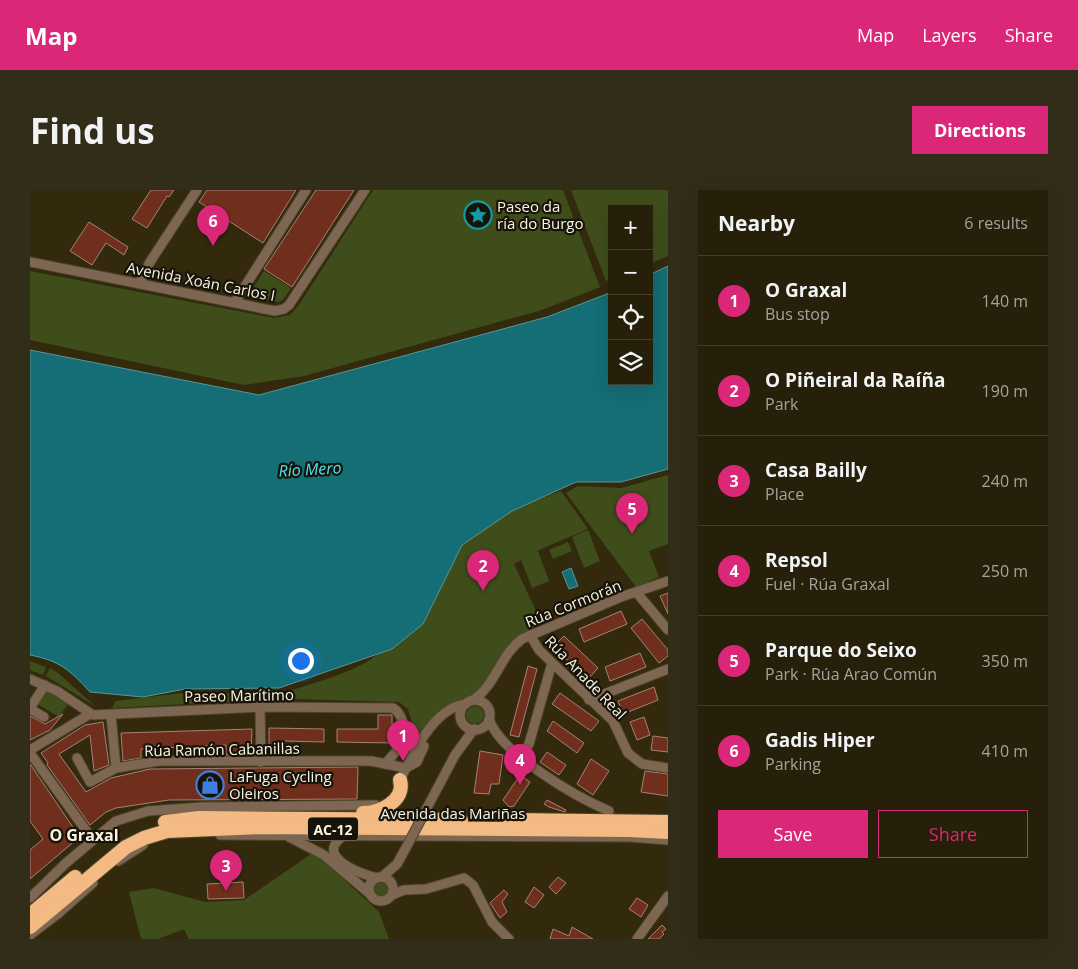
<!DOCTYPE html>
<meta charset="utf-8">
<style>
body{margin:0;font-family:"Open Sans",sans-serif;background:#322d18;color:#f1f3f6}
.controls{position:absolute;right:15px;top:15px;display:grid;overflow:hidden;border-radius:0px;box-shadow:0 5px 20px #0002}
.controls button{width:45px;height:45px;display:grid;place-items:center;padding:0;border:0;border-bottom:1px solid #423e2b;background:#26200a;color:#f1f3f6;font:25px sans-serif}
.you{position:absolute;left:270px;top:470px;width:18px;height:18px;margin:-12px;border:4px solid #fff;border-radius:50%;background:#1a73e8;box-shadow:0 0 0 8px #1a73e833}
.badge{display:grid;place-items:center;width:32px;height:32px;border-radius:50%;background:#db2777;color:#fff;font-size:16px;font-weight:700}
.pin{position:absolute;translate:-50% -41px;filter:drop-shadow(0 1px 2px #0008)}
.pin::after{content:'';position:absolute;top:26px;width:18px;height:15px;background:inherit;clip-path:polygon(0 0,100% 0,50% 100%)}
.list{margin:0;padding:0;list-style:none}
h2{display:flex;justify-content:space-between;align-items:center;height:65px;margin:0;padding:0 20px;font-size:21px}
h2 small{font-size:16px;font-weight:400;color:#a4a39c}
.list li{display:grid;grid-template-columns:32px 1fr auto;gap:15px;align-items:center;box-sizing:border-box;height:90px;padding:0 20px;border-top:1px solid #423e2b}
.list b{display:block;font-size:19px;white-space:nowrap}
.list p{margin:0;font-size:16px;white-space:nowrap;color:#a4a39c}
.list em{font-size:16px;font-style:normal;color:#a4a39c}
.actions{display:flex;gap:10px;padding:15px 20px}
.actions a{flex:1;padding:11px 0;border:1px solid #db2777;border-radius:0px;text-align:center;font-size:18px;color:#db2777}
.actions .main{background:#db2777;color:#fff}
.icon{flex:none;width:28px;height:28px;fill:none;stroke:currentColor;stroke-width:2;stroke-linecap:round;stroke-linejoin:round}
.map{position:relative;flex:none;width:638px;height:749px;overflow:hidden;border-radius:0px}
header{display:flex;align-items:center;gap:30px;box-sizing:border-box;height:70px;padding:0 25px;background:#db2777;color:#fff}
header strong{font-size:24px}
nav{display:flex;gap:28px;margin-inline-start:auto;font-size:18px}
.intro{display:flex;align-items:center;justify-content:space-between;box-sizing:border-box;height:120px;padding:0 30px}
h1{margin:0;font-size:35px}
.button{padding:12px 22px;border-radius:0px;background:#db2777;color:#fff;font-size:18px;font-weight:700}
main{display:flex;gap:30px;padding:0 30px}
aside{flex:1;background:#26200a;border-radius:0px;box-shadow:0 5px 20px #0002}
.map>svg:first-child{display:block}
.green{fill:#3f4d1b}
.water{fill:#156d75;stroke:#599696}
.building{fill:#702f1c;stroke:#a48278}
.lines{fill:none;stroke-linecap:round;stroke-linejoin:round}
.minor-casing{stroke:#4f462c;stroke-width:11}
.highway-casing{stroke:#4f462c;stroke-width:16}
.minor{stroke:#7e6752;stroke-width:9}
.highway{stroke:#f3ba83;stroke-width:14}
.minor-bridge-casing{stroke:#4f462c;stroke-width:11;stroke-linecap:butt}
.minor-bridge{stroke:#7e6752;stroke-width:9}
.labels{text-anchor:middle;dominant-baseline:central;stroke-width:4.5;stroke-linejoin:round;paint-order:stroke}
.shield{fill:#171308;stroke:#b5b0a1;stroke-width:1}
.shield-label{font-size:14px;font-weight:bold;fill:#f9f4e3}
.poi-label{font-size:15px;fill:#f9f4e3;stroke:#171308;text-anchor:start}
.street-label{font-size:15px;fill:#f9f4e3;stroke:#171308}
.water-label{font-size:16px;font-style:italic;fill:#49e4f3;stroke:#171308}
.neighbourhood-label{font-size:16px;font-weight:bold;fill:#f9f4e3;stroke:#171308}
</style>
<header>
<strong>Map</strong>
<nav><a>Map</a><a>Layers</a><a>Share</a></nav>
</header>
<div class="intro"><h1>Find us</h1><a class="button">Directions</a></div>
<main>
<div class="map">
<svg width="638" height="749" viewBox="0 0 638 749">
<rect width="100%" height="100%" fill="#332a0e"/>
<g class="green">
<polygon points="343,0 533,0 570,97 512,120 274,186 214,195 0,150 0,81 244,128 260,125 269,115"/>
<polygon points="541,0 638,0 638,66 619,74 619,19 582,19 582,89 576,91"/>
<polygon points="234,81 261,98 253,110 249,112 218,106"/>
<path d="M0,242l638,37 -47,13h-45l-47,21 32,-12 27,38 -54,23 4,-1 11,30 -17,7 -11,-28 -7,4 29,62 -32,18 -12,14 -17,29 -12,10 -29,12 -8,8 -13,21 -4,-1 -8,-28 -9,-7 -106,-3 -9,-6c28,-10 74,-21 95,-40l-100,35 -94,1 -42,8 -53,-5c-20,-22 -30,-31 -60,-37z"/>
<polygon points="638,285 638,354 619,361 629,387 606,397 536,303 548,296 591,298"/>
<polygon points="558,340 570,371 554,378 542,347"/>
<polygon points="538,352 542,361 523,369 519,360"/>
<polygon points="0,471 16,477 13,485 0,480"/>
<polygon points="20,478 28,483 65,516 16,486"/>
<polygon points="16,501 39,513 29,527 9,515 9,513"/>
<polygon points="152,503 224,504 230,510 82,518 86,511"/>
<circle cx="445" cy="525" r="9"/>
<polygon points="284,662 349,722 359,749 159,749 154,739 128,749 111,749 99,702 124,698 175,712 214,710"/>
<circle cx="351" cy="699" r="7"/>
</g>
<g class="water">
<path d="M638,76v203l-47,13h-45l-64,29 -50,34 -39,79 -31,25 -113,39 -94,1 -42,8 -53,-5c-20,-22 -30,-31 -60,-37v-305l229,45 288,-78 65,-25v89h37v-106z"/>
<polygon points="541,378 548,396 539,399 532,382"/>
</g>
<g class="building">
<polygon points="121,0 144,0 139,7 137,6 117,38 102,29"/>
<polygon points="177,0 266,0 233,53 169,12"/>
<polygon points="286,0 324,0 262,97 234,79"/>
<polygon points="59,32 98,57 94,65 76,53 62,75 40,61"/>
<polygon points="638,403 638,424 630,406"/>
<polygon points="591,421 597,434 554,452 549,439"/>
<polygon points="612,429 638,460 638,466 629,473 601,438"/>
<polygon points="534,446 568,478 558,489 523,457"/>
<polygon points="610,463 616,477 580,491 575,477"/>
<polygon points="498,476 507,479 489,547 480,545"/>
<polygon points="624,497 628,510 593,524 588,511"/>
<polygon points="530,503 569,531 561,541 522,514"/>
<polygon points="33,524 20,540 0,550 0,526 15,534"/>
<polygon points="348,525 362,525 362,553 307,552 307,539 348,539"/>
<polygon points="614,527 620,545 607,550 600,532"/>
<polygon points="523,531 554,553 547,563 517,541"/>
<polygon points="73,532 79,575 64,581 60,545 29,564 56,602 81,588 120,579 328,577 327,609 139,610 86,618 76,622 60,635 17,575 18,573 11,563 55,535"/>
<polygon points="239,538 294,539 294,552 254,551 254,565 239,565"/>
<polygon points="222,539 221,565 196,565 196,555 174,556 111,559 111,568 93,571 91,543"/>
<polygon points="623,546 638,548 638,562 621,560"/>
<polygon points="450,561 473,565 469,594 461,594 459,604 444,603"/>
<polygon points="517,562 536,575 529,585 510,572"/>
<polygon points="561,569 579,581 563,605 547,594"/>
<polygon points="0,574 47,643 47,649 0,689 0,660 13,649 0,631"/>
<polygon points="615,581 638,584 638,606 611,602"/>
<polygon points="490,585 500,592 484,616 479,617 473,610"/>
<polygon points="517,610 536,620 535,622 519,617 514,614"/>
<polygon points="528,687 536,693 526,704 519,697"/>
<polygon points="213,692 214,708 178,709 177,694"/>
<polygon points="504,697 514,705 504,718 495,712"/>
<polygon points="474,700 478,704 472,712 477,722 470,728 460,713"/>
<polygon points="607,708 618,715 611,727 599,719"/>
<polygon points="632,735 636,739 632,742 634,744 629,749 618,749"/>
<polygon points="542,737 563,749 520,749 523,739 539,746"/>
</g>
<g class="lines">
<g class="minor-casing">
<g id="minor">
<polyline points="0,72 245,121 254,119 259,115 335,0"/>
<polyline points="109,94 120,72 167,0"/>
<polyline points="205,112 276,0"/>
<polyline points="607,403 638,440"/>
<polyline points="500,445 509,460 583,531 598,563 612,574 638,578"/>
<path d="M0,489l27,12 36,24 167,-8 133,1c12,7 10,25 18,36l8,2"/>
<path d="M443,510c23,-15 27,-45 49,-61l99,-42 47,-16"/>
<polyline points="559,510 638,479"/>
<circle cx="445" cy="525" r="15"/>
<polyline points="230,517 231,572"/>
<polyline points="0,518 15,495"/>
<polyline points="0,519 14,527"/>
<polyline points="81,525 86,578"/>
<path d="M459,529c11,34 87,78 120,92"/>
<polyline points="0,560 60,524"/>
<polyline points="0,563 63,650"/>
<polyline points="490,567 499,554 522,473"/>
<polyline points="47,568 60,592 86,578 129,571 341,571 376,578 387,572 394,556"/>
<polyline points="355,574 369,558 374,541"/>
<path d="M369,593c12,-27 35,-76 67,-79"/>
<polyline points="399,614 425,565 444,539"/>
<polyline points="190,645 600,647 638,650"/>
<path d="M315,645c-33,20 14,39 32,43"/>
<polyline points="259,647 294,665 340,704"/>
<polyline points="88,671 113,655"/>
<circle cx="351" cy="699" r="12"/>
<polyline points="352,687 367,674 378,654"/>
<polyline points="362,705 374,700 396,699 434,688 443,695 462,732 479,749"/>
<polyline points="0,708 36,673 86,631 118,621 172,617 346,615"/>
<polyline points="0,745 29,723 63,693"/>
<polyline points="607,749 638,706"/>
</g>
</g>
<g class="highway-casing">
<g id="highway">
<path d="M333,623c16,0 43,-12 37,-33"/>
<polyline points="480,630 638,632"/>
<polyline points="135,632 169,628 431,630"/>
<polyline points="0,725 45,687"/>
<polyline points="0,737 96,657 114,648 137,641 232,637 600,640 638,642"/>
</g>
</g>
<use href="#minor" class="minor"/>
<use href="#highway" class="highway"/>
<g class="minor-bridge-casing">
<polyline id="minor-bridge" points="378,654 399,614"/>
</g>
<use href="#minor-bridge" class="minor-bridge"/>
</g>
<defs>
<g id="sight-ring" transform="scale(1.4375)"><circle r="9.5" fill="#171308" stroke="#0f9aa8" stroke-width="1.5"/><path d="M0-6L1.8-2.2L6-1.7L2.9 1.2L3.7 5.4L0 3.3L-3.7 5.4L-2.9 1.2L-6-1.7L-1.8-2.2Z" fill="#0f9aa8"/></g>
<g id="shop-ring" transform="scale(1.4375)"><circle r="9.5" fill="#171308" stroke="#3f7fe0" stroke-width="1.5"/><path d="M-5-2.5h2.3a2.7 3.5 0 0 1 5.4 0H5L5.5 6h-11ZM-1.5-2.5h3a1.5 2.3 0 0 0-3 0Z" fill="#3f7fe0"/></g>
</defs>
<g fill-rule="evenodd">
<use href="#sight-ring" x="448" y="25"/>
<use href="#shop-ring" x="180" y="595"/>
</g>
<g class="labels">
<rect class="shield" x="278" y="627.5" width="50" height="23" rx="4"/>
<g class="shield-label">
<text x="303" y="639">AC-12</text>
</g>
<g class="poi-label">
<text x="467" y="16">Paseo da<tspan x="467" dy="17">ría do Burgo</tspan></text>
<text x="199" y="586">LaFuga Cycling<tspan x="199" dy="17">Oleiros</tspan></text>
</g>
<g class="street-label">
<text transform="translate(171 91) rotate(11)">Avenida Xoán Carlos I</text>
<text transform="translate(543 413) rotate(-22)">Rúa Cormorán</text>
<text transform="translate(556 487) rotate(46)">Rúa Anade Real</text>
<text transform="translate(209 505) rotate(-1)">Paseo Marítimo</text>
<text transform="translate(192 559) rotate(-1)">Rúa Ramón Cabanillas</text>
<text x="423" y="623">Avenida das Mariñas</text>
</g>
<g class="water-label">
<text transform="translate(280 279) rotate(-3)">Río Mero</text>
</g>
<g class="neighbourhood-label">
<text x="54" y="645">O Graxal</text>
</g>
</g>
</svg>
<div class="controls">
<button>+</button>
<button>−</button>
<button><svg class="icon" aria-label="locate" viewBox="0 0 24 24"><circle cx="12" cy="12" r="6"/><path d="M12 2v4M12 18v4M2 12h4M18 12h4"/></svg></button>
<button><svg class="icon" aria-label="layers" viewBox="0 0 24 24"><path d="M12 4l9 5-9 5-9-5zM3 14l9 5 9-5"/></svg></button>
</div>
<div class="you"></div>
<div class="pin badge" style="left:373px;top:571px">1</div>
<div class="pin badge" style="left:453px;top:401px">2</div>
<div class="pin badge" style="left:196px;top:701px">3</div>
<div class="pin badge" style="left:490px;top:595px">4</div>
<div class="pin badge" style="left:602px;top:344px">5</div>
<div class="pin badge" style="left:183px;top:56px">6</div>
</div>
<aside>
<h2>Nearby<small>6 results</small></h2>
<ul class="list">
<li><span class="badge">1</span><div><b>O Graxal</b><p>Bus stop</p></div><em>140 m</em></li>
<li><span class="badge">2</span><div><b>O Piñeiral da Raíña</b><p>Park</p></div><em>190 m</em></li>
<li><span class="badge">3</span><div><b>Casa Bailly</b><p>Place</p></div><em>240 m</em></li>
<li><span class="badge">4</span><div><b>Repsol</b><p>Fuel · Rúa Graxal</p></div><em>250 m</em></li>
<li><span class="badge">5</span><div><b>Parque do Seixo</b><p>Park · Rúa Arao Común</p></div><em>350 m</em></li>
<li><span class="badge">6</span><div><b>Gadis Hiper</b><p>Parking</p></div><em>410 m</em></li>
</ul>
<div class="actions"><a class="main">Save</a><a>Share</a></div>
</aside>
</main>
